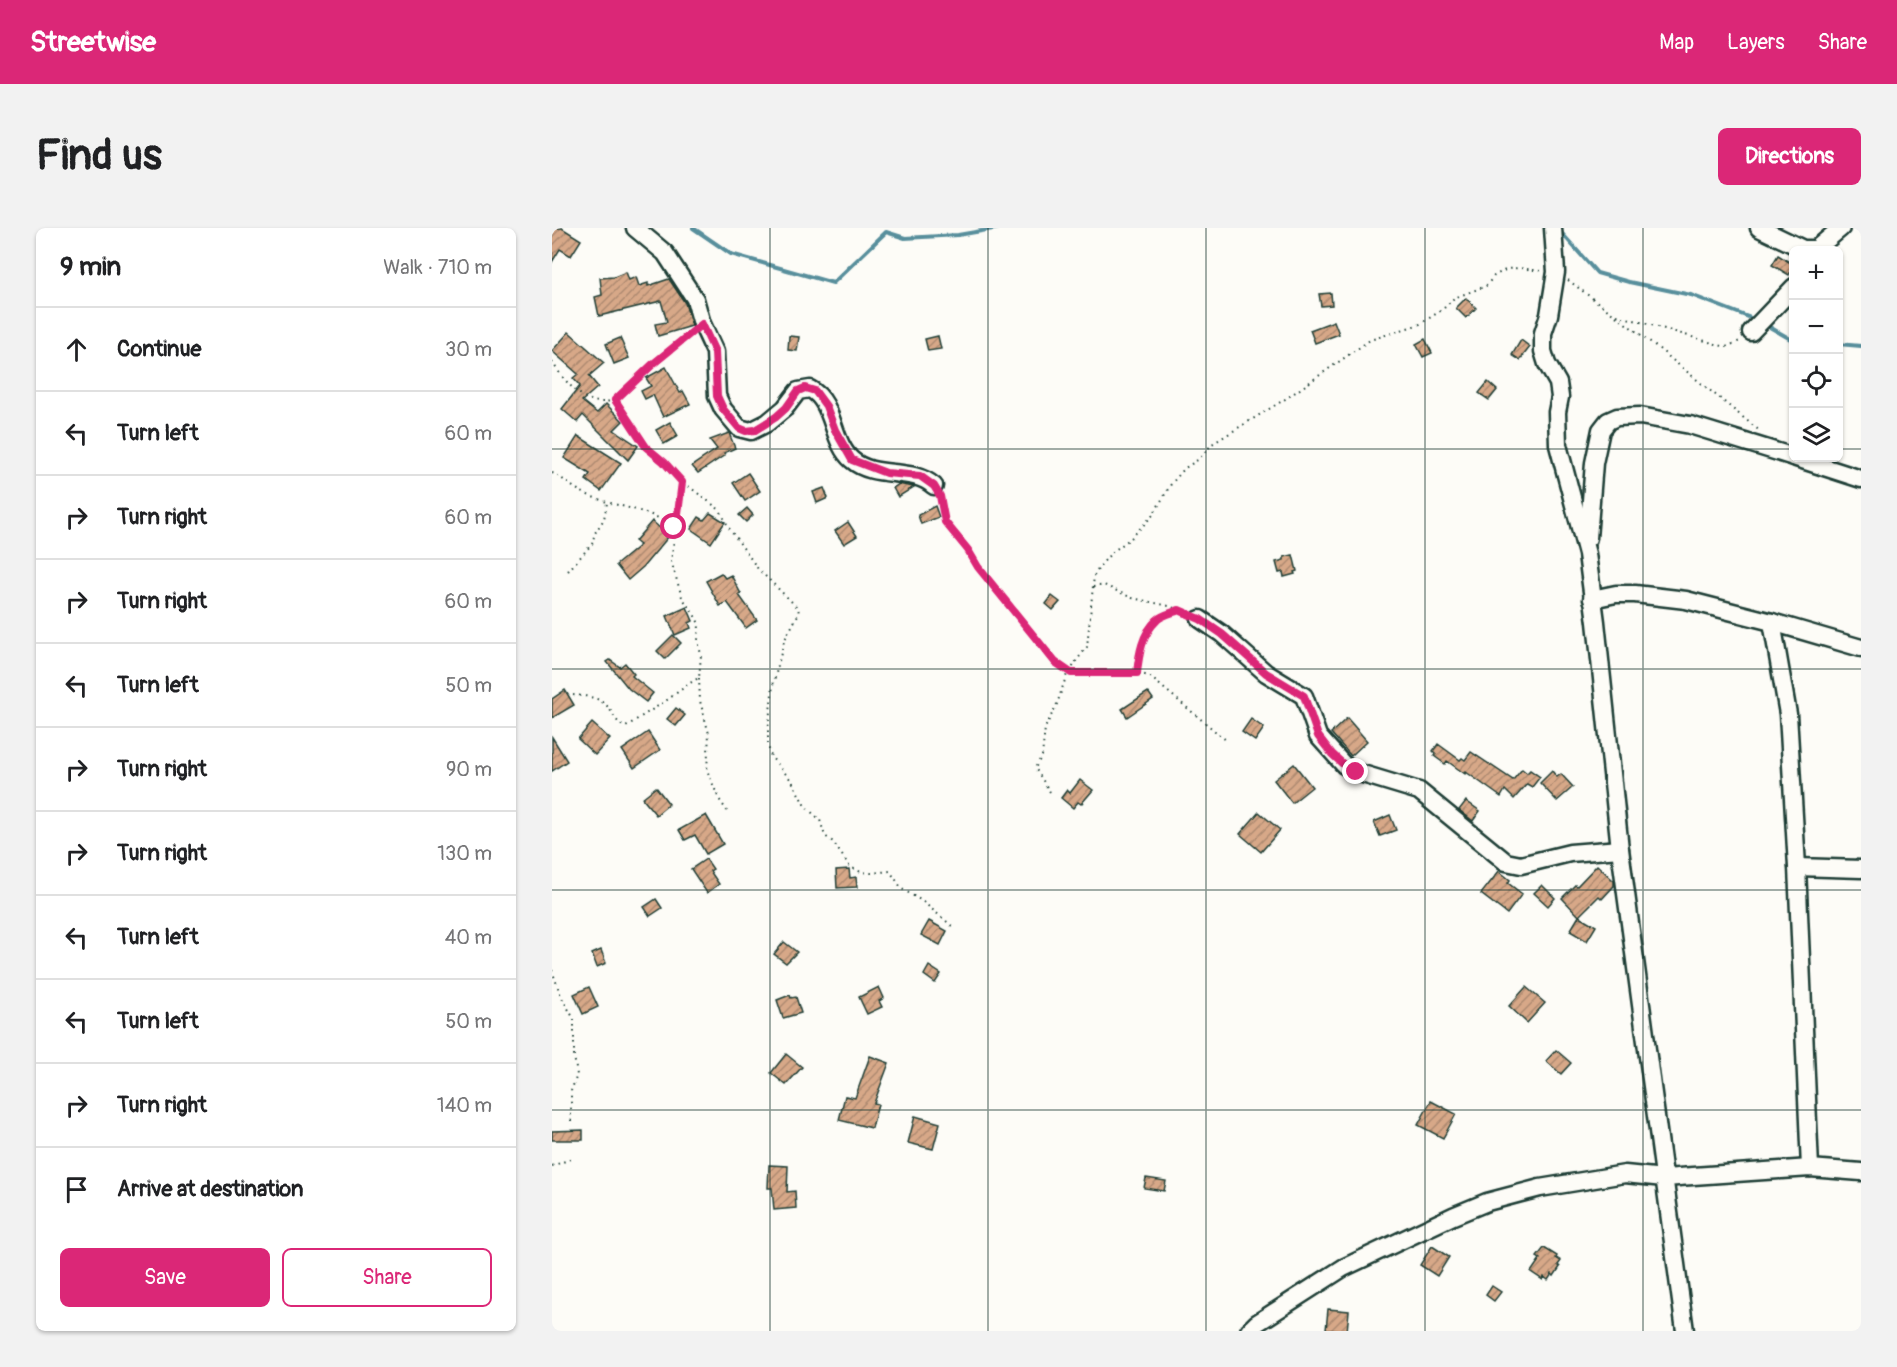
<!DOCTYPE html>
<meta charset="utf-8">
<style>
body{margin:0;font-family:Pangolin,sans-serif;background:#f2f2f2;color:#202124}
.controls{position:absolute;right:18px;top:18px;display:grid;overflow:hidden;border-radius:9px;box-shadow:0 2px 4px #0004}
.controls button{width:54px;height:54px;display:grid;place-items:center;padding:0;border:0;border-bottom:2px solid #e0e0e0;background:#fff;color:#202124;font:30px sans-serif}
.stop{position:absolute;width:18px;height:18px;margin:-14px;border:4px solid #db2777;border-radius:50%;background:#fff}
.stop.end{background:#db2777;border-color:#fff;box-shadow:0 2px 6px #0008}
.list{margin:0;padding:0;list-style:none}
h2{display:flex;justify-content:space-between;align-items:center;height:78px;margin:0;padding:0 24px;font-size:26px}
h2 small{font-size:20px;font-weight:400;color:#757577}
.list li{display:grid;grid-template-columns:39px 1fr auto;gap:18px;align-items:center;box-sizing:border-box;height:84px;padding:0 24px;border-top:2px solid #e0e0e0}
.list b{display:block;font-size:22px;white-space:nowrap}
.list em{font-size:20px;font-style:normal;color:#757577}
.actions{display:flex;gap:12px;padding:18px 24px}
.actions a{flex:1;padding:14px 0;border:2px solid #db2777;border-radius:9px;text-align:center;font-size:21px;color:#db2777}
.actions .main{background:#db2777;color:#fff}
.icon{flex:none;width:33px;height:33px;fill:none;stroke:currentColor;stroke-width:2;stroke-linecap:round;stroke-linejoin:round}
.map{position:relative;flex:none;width:1309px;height:1103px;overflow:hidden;border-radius:9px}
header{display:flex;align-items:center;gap:36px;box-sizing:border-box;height:84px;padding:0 30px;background:#db2777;color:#fff}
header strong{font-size:28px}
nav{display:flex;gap:33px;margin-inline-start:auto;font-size:21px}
.intro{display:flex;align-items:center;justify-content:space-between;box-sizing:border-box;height:144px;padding:0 36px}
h1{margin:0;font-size:42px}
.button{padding:15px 27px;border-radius:9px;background:#db2777;color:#fff;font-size:21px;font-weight:700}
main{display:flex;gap:36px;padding:0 36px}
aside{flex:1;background:#fff;border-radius:9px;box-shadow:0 2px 4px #0004}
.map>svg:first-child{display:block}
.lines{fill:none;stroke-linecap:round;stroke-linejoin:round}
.stream{stroke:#598f9c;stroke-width:4}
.building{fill:url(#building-hatch);stroke:#1f3d34;stroke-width:1.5}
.minor-casing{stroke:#1f3d34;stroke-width:21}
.path{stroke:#1f3d34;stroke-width:2;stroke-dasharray:1.5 4.5;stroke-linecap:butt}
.minor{stroke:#fdfcf7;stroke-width:16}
.route{stroke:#db2777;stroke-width:8}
.grid{fill:none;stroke:#1f3d34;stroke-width:1.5;stroke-opacity:0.55}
</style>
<header>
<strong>Streetwise</strong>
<nav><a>Map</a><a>Layers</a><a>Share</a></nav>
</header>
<div class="intro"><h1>Find us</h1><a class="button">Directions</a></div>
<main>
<aside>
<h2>9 min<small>Walk · 710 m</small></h2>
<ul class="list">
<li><svg class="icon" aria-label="ahead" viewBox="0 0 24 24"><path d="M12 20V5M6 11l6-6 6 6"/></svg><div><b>Continue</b></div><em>30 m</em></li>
<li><svg class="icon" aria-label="left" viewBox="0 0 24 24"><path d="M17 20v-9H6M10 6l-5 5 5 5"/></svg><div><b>Turn left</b></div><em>60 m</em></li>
<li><svg class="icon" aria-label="right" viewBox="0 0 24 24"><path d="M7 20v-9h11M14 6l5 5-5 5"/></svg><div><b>Turn right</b></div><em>60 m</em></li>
<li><svg class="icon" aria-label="right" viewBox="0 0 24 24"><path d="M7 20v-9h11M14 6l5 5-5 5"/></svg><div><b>Turn right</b></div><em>60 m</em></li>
<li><svg class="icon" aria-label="left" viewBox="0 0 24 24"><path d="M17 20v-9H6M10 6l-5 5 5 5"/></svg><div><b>Turn left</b></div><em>50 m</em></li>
<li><svg class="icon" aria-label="right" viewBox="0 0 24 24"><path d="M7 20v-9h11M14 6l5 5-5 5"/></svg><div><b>Turn right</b></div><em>90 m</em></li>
<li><svg class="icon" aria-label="right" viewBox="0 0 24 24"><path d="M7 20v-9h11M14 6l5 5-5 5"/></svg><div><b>Turn right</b></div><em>130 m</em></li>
<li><svg class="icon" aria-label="left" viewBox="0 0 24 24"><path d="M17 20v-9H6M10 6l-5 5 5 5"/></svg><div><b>Turn left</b></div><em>40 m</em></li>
<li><svg class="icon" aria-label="left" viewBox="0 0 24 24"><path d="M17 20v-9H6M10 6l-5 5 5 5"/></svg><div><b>Turn left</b></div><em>50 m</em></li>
<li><svg class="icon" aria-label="right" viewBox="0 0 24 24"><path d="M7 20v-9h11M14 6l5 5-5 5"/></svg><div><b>Turn right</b></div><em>140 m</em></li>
<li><svg class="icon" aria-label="arrive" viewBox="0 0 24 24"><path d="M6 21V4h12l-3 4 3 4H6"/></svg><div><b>Arrive at destination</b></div></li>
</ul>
<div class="actions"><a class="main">Save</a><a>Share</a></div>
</aside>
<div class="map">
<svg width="1309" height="1103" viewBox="0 0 1309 1103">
<defs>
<pattern id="building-hatch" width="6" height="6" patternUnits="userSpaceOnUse" patternTransform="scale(1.5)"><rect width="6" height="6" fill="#d7a888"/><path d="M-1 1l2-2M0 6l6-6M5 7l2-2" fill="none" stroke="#ae8a70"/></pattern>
</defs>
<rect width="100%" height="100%" fill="#fdfcf7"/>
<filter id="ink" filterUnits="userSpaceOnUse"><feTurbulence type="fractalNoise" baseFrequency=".0167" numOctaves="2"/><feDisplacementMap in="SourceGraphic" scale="12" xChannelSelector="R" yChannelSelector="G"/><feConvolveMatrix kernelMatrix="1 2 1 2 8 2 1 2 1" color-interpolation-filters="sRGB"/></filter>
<g filter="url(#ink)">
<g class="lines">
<g class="stream">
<polyline points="141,0 179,26 281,55 334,4 353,10 406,7 447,0"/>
<polyline points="1007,2 1045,45 1077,54 1139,67 1204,92"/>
<polyline points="1214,97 1242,113"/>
<polyline points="1286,116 1309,118"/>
</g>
</g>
<g class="building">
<polygon points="0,0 10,0 29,12 19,28 8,21 0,34"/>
<polygon points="1226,27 1242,37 1237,47 1220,37"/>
<polygon points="74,44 77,52 84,49 87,58 96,55 96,58 117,51 133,75 140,98 106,108 103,96 115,94 109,73 47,88 43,69 50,67 48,50 62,49"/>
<polygon points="779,65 780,77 769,78 767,66"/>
<polygon points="914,70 924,80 914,90 904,80"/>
<polygon points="782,93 787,106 763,115 758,102"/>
<polygon points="17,104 52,135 37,148 46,159 30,173 45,185 54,176 71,193 62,202 86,218 76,232 31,187 25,194 10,181 28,158 21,150 26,146 0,123"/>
<polygon points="237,108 247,109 245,123 236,122"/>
<polygon points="386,108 389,121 376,123 373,111"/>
<polygon points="68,110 77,130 62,136 54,116"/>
<polygon points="873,111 880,125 871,129 864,116"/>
<polygon points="969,112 978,119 968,132 960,127"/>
<polygon points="114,139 128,165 131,163 138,176 111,189 101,167 93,171 89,163 99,158 94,150"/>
<polygon points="936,154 945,162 937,172 927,165"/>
<polygon points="118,194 126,208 112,216 104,202"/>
<polygon points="177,205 183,220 172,225 173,227 146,245 140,238 165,221 158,212"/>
<polygon points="26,208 69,235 49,263 34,252 38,246 12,230"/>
<polygon points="196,245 208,263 193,273 181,255"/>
<polygon points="347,256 351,257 362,259 346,269 341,260"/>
<polygon points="272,260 276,270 265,275 261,264"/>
<polygon points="383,278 387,289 369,296 366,287"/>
<polygon points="195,280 201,287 194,294 187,287"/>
<polygon points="158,285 173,294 159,315 139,301 147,289 152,292"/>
<polygon points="100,293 117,308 91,339 76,352 64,337 88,317 83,313"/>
<polygon points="296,294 305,308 292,316 283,303"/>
<polygon points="741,327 745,343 742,344 743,346 732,349 731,344 727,345 724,334 732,332 732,329"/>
<polygon points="169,345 173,350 179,347 189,366 187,367 205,392 194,400 175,374 168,378 154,353"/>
<polygon points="500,368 508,374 501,382 494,376"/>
<polygon points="135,379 141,393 137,395 139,400 123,407 115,388"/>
<polygon points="121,407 129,415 113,431 105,423"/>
<polygon points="58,432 68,439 73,435 82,446 80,448 101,465 94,474 77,461 55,434"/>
<polygon points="13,462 22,477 0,490 0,471"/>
<polygon points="596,464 601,471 575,489 570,481"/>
<polygon points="124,480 133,487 124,498 115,491"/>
<polygon points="795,490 815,513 799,528 779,505"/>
<polygon points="699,491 712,500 703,513 690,504"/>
<polygon points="40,495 58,511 43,527 26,511"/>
<polygon points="96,504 108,522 82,540 70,522"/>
<polygon points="0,509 15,533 0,543"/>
<polygon points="886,516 908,532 910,530 913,532 919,524 961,552 970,541 975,545 978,542 988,549 980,559 975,556 962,571 953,562 949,569 914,544 913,546 895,533 893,536 882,528 884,526 881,523"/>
<polygon points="742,536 760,559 740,575 722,552"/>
<polygon points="1000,543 1005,549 1009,546 1021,559 1005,573 988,555"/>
<polygon points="528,552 541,562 529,576 526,574 521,580 509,570 515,562 518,565"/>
<polygon points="104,559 117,576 104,587 90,570"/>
<polygon points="914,573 928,583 921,593 907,582"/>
<polygon points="707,584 728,602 709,624 688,606"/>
<polygon points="154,587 171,616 154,626 143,607 133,612 127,602"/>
<polygon points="838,587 844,602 828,608 822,594"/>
<polygon points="154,631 161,641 158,643 167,656 155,665 139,641"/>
<polygon points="1045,637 1062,653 1062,658 1050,671 1047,668 1027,688 1010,670 1023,657 1025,658"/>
<polygon points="297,641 298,650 304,649 305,659 285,660 284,642"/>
<polygon points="947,643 958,652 956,655 970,666 955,686 929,666"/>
<polygon points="990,657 1003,670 996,678 982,665"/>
<polygon points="104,671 110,680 98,688 92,679"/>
<polygon points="1027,688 1044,698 1035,713 1018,703"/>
<polygon points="377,693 395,703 388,717 369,707"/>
<polygon points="232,714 245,724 234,735 222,726"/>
<polygon points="49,722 54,735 45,739 40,726"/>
<polygon points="377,738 389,746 383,755 372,747"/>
<polygon points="37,759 46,779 31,786 22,766"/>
<polygon points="327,759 332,770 327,773 330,779 315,786 307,769"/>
<polygon points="974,759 993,775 975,795 957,778"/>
<polygon points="238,767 239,770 244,769 249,785 231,790 225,772"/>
<polygon points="1004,822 1019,835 1009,846 994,833"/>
<polygon points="234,826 250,839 234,857 219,845"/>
<polygon points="318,828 337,835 322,875 326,876 320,900 287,892 293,868 303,870"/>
<polygon points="879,873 904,886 891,910 866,897"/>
<polygon points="363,888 388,895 381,921 356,915"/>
<polygon points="31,902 31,912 0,912 0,903"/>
<polygon points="217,937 236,938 235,964 243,963 244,980 222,982 220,960 216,960"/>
<polygon points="594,950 614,953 612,963 592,960"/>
<polygon points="880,1018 897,1029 885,1048 868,1037"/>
<polygon points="992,1020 1005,1028 1004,1030 1009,1033 1006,1037 1008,1039 1002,1048 1000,1046 996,1052 992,1049 991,1052 979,1044 988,1031 985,1029"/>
<polygon points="940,1058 949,1064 942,1073 934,1067"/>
<polygon points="776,1081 797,1083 795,1103 774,1102"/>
</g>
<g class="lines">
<g class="minor-casing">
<g id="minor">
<path d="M83,0l30,25 30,46 7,25 13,28 2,44 6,13 16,19 12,3 16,-8 18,-15 13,-17 12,-2c25,13 21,53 42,71 23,20 60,6 82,26"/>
<polyline points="1001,0 1004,44 997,87 991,105 991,123 995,136 1006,155 1008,169 1005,184 1006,217 1035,326 1044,394 1068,621 1133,1103"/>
<polyline points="1207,0 1251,21 1264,21 1289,0"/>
<polyline points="1199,104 1242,59"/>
<polyline points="1244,230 1309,251"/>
<polyline points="1036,310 1042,235 1049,202 1056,193 1065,189 1088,188 1138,197 1242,229"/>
<polyline points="1040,371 1064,366 1083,366 1134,372 1220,394 1309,420"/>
<polyline points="648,391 670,406 714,445 752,468 766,508 792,537 804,544 867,563 954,634 969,637 1018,625 1068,621"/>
<polyline points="1220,394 1236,486 1245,639 1258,940"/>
<polyline points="1245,639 1309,641"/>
<polyline points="697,1103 705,1095 791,1040 901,988 935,974 988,960 1073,946 1112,950 1258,940 1309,944"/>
</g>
</g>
<g class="path">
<polyline points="1016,52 1101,116 1209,204"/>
<polyline points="1065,87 1174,119 1188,113"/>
<path d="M0,134c13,20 35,48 61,38 12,-4 29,-25 38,-34 12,-12 27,-22 40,-33"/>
<polyline points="63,172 94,219 112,234 127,251 168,282 177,300 206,341 246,380 247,385 232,413 221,457 216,502 216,517 219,529 240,553 253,578 268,592 273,608 281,614 298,639 309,644 319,645 338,643 350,661 370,673 400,698"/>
<path d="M0,245c10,4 18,13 28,18 30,17 70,16 96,38"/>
<polyline points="389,271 394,294 416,322 426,339 439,356 503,434 519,445 585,445 597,448 675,513"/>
<polyline points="16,343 40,316 43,305 52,291 55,275"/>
<polyline points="541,359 552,357 580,370 617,378 635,385"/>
<polyline points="519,445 522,436 535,419 542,348 548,338 559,325 579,310 601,287 619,256 633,240 647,231 660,216 735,170 818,112 868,96 890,82 902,70 934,58 942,48 955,41 967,40 989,43"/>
<path d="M585,445c2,-18 5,-44 23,-55 5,-3 12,-5 17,-8"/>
<polyline points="147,450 148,473 157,506 155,542 167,571 175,583"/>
<path d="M21,467c10,1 21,1 29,7 11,6 12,22 24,25 16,-12 34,-21 49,-33 9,-6 15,-12 24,-16l2,-23 -3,-15 1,-15 -2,-6 -15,-22 -11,-36 11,-79"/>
<polyline points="498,564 483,540 490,528 493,500 505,476 516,443"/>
<polyline points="0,742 9,768 22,791 22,828 25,847 19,863 19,893"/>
<polyline points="0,938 21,930"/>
</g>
<use href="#minor" class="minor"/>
</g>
</g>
<g class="lines" filter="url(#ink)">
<path class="route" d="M122,299l2,2 6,-47 -18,-20 -18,-15 -31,-47 38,-36 49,-40 13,28 2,44 6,13 16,19 7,3 9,-1 21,-13 10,-9 12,-17 7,-3 10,3 11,15 9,24 17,30 34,13 34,3 14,10 6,10 5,26 23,28 10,17 77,95 16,11h66c2,-19 5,-39 20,-53 5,-5 15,-7 22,-10l21,9 22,15 44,39 38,23 14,40 14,18 12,11 12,7"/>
</g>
<path class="grid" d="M218,0v1103M436,0v1103M654,0v1103M873,0v1103M1091,0v1103M0,221h1242M1286,221h23M0,441h1309M0,662h1309M0,882h1309"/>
</svg>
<div class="controls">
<button>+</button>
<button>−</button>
<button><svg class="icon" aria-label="locate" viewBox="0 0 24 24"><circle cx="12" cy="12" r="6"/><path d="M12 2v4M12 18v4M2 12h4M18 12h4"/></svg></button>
<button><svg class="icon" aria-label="layers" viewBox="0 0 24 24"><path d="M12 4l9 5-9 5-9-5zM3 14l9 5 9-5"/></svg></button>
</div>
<div class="stop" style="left:122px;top:299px"></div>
<div class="stop end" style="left:804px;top:544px"></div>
</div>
</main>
